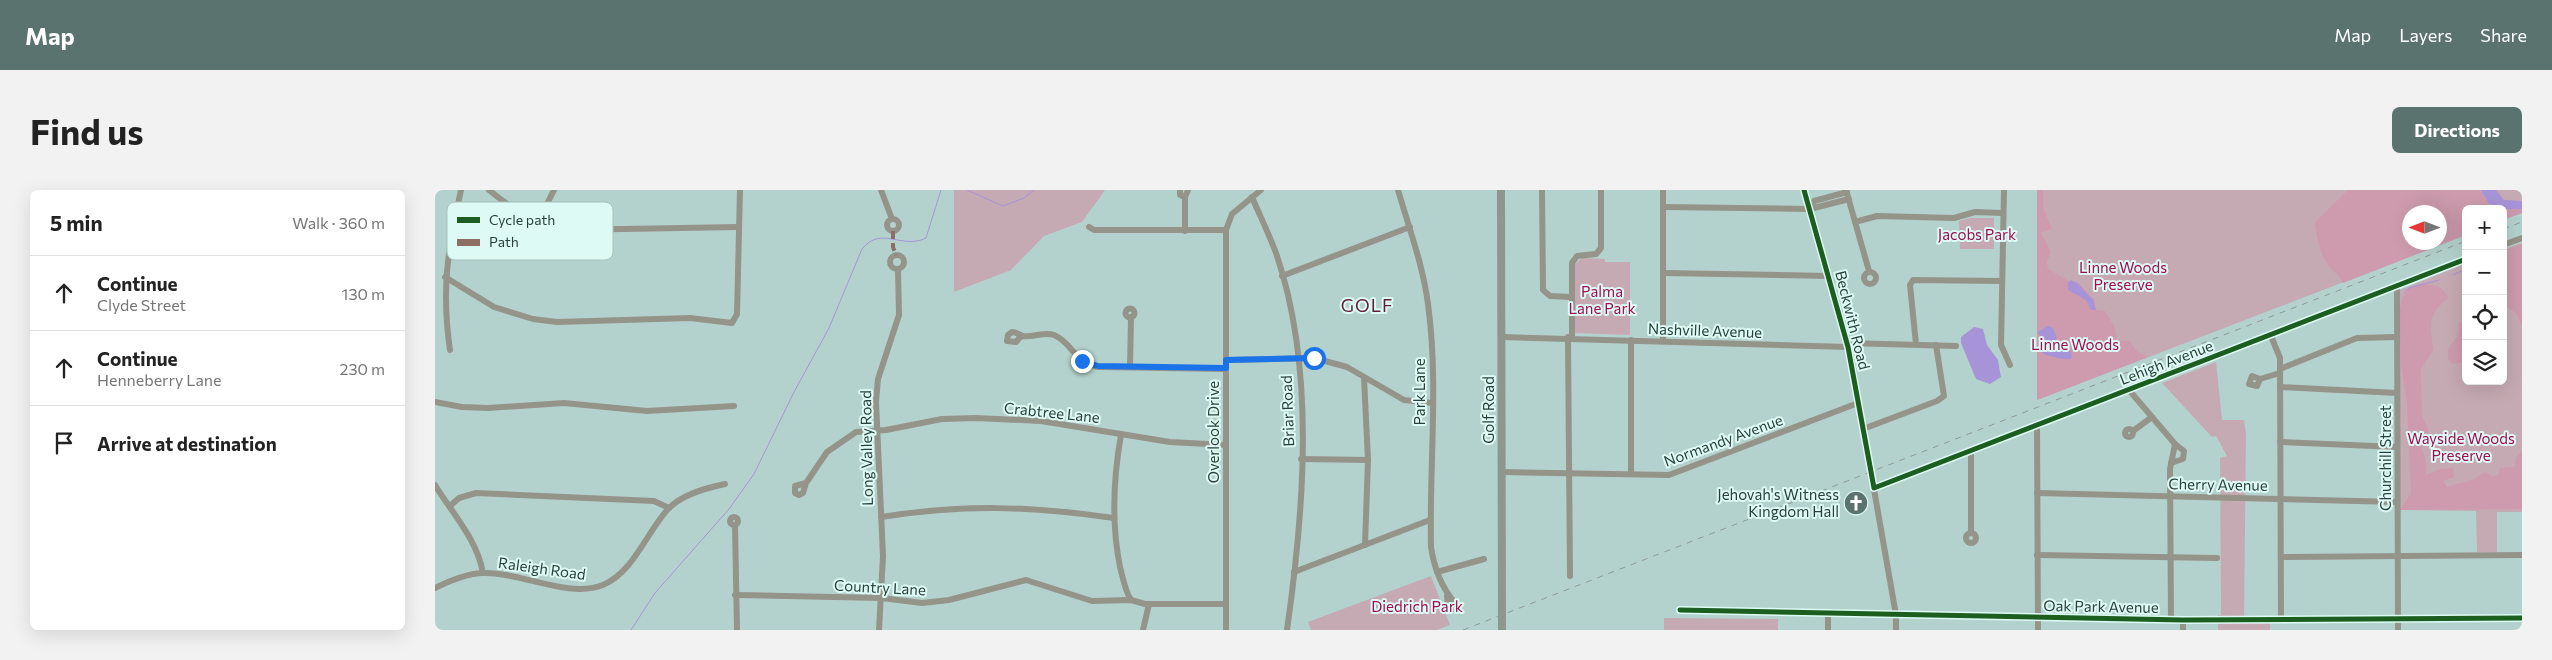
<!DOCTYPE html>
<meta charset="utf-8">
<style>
body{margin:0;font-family:Commissioner,sans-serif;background:#f2f2f2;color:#222}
.controls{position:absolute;right:15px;top:15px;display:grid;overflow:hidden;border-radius:8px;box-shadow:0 5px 20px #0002}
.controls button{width:45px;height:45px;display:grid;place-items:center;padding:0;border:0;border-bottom:1px solid #e0e0e0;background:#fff;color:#222;font:25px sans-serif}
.compass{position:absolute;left:1967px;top:15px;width:45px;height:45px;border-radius:50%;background:#fff;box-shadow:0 5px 20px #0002;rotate:270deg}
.stop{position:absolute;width:15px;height:15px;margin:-11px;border:4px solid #1a73e8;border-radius:50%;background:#fff}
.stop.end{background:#1a73e8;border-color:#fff;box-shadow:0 1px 5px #0008}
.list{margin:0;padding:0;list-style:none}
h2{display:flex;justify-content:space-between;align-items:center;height:65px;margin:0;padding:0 20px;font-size:21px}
h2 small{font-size:16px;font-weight:400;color:#767676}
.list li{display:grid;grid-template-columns:32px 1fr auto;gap:15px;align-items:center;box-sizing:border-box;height:75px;padding:0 20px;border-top:1px solid #e0e0e0}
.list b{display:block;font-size:19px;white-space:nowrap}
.list p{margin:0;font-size:16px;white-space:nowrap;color:#767676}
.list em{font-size:16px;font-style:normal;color:#767676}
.icon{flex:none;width:28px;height:28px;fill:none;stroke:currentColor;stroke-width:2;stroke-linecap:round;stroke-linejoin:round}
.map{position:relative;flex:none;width:2087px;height:440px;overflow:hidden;border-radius:8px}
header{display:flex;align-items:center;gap:30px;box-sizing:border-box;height:70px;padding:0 25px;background:#5a736f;color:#fff}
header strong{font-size:24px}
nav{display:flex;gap:28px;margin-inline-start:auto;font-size:18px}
.intro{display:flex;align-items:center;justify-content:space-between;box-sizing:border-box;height:120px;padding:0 30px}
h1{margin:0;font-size:35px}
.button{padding:12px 22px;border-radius:8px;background:#5a736f;color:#fff;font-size:18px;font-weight:700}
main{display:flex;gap:30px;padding:0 30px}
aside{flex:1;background:#fff;border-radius:8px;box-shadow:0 5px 20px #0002}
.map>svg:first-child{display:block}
.green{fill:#c6aab3;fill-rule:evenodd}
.forest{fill:#cd9bad;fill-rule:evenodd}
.water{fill:#a794d8}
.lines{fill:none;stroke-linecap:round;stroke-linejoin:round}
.stream{stroke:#a794d8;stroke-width:1}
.minor{stroke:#95948a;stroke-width:6}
.major{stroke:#8f968e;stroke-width:8}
.rail{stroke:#8f9b95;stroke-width:1;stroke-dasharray:6 6;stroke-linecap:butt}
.quiet{stroke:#8d6e63;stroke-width:4;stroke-dasharray:8 4;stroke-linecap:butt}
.cycleway-casing{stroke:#defaf4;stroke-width:8}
.cycleway{stroke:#1b5e20;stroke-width:5}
.route{stroke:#1a73e8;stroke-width:6}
.labels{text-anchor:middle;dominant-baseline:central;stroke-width:4;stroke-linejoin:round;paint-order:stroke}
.park-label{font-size:15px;fill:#9f0e50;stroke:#defaf4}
.street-label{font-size:15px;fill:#29403c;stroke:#defaf4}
.poi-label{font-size:15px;fill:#29403c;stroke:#defaf4;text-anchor:end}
.quarter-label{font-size:18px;letter-spacing:1px;fill:#611d36;stroke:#defaf4}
.key{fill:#defaf4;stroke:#a8c2bd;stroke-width:1}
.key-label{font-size:14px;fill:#29403c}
</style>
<header>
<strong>Map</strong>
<nav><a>Map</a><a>Layers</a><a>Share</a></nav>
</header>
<div class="intro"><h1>Find us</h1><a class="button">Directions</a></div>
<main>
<aside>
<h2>5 min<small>Walk · 360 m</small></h2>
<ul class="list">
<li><svg class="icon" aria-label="ahead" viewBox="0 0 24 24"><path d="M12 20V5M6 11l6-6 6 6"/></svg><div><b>Continue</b><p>Clyde Street</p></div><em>130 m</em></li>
<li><svg class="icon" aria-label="ahead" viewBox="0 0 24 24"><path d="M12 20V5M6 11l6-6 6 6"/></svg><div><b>Continue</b><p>Henneberry Lane</p></div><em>230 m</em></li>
<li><svg class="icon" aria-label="arrive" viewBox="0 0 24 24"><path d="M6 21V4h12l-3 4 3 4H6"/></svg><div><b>Arrive at destination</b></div></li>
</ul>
</aside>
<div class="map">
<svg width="2087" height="440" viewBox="0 0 2087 440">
<rect width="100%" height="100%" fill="#b4d2cd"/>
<g class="green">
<polygon points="519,0 670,0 647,32 609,46 576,80 519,102"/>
<path d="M1602,0h485v23l-19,7v-11h-37v26l-429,165zM1974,22h30v30h-30z"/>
<polygon points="1535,28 1559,28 1559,59 1525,59 1524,31"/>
<polygon points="2087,53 2087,322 2062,322 2062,362 2042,362 2041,321 1965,320 1965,100 2031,73 2031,191 2068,191 2068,59"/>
<polygon points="1147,68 1170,69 1170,72 1195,72 1195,145 1140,143 1140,74"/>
<polygon points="1781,172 1787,230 1809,230 1811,243 1809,433 1835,433 1835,440 1783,440 1783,425 1786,425 1785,268 1792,266 1781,246 1777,247 1727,193"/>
<polygon points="996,386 1015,435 1002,440 876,440 873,432"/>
<polygon points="1229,428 1343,429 1343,440 1229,440"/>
</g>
<g class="forest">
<polygon points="1602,0 1608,0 1608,18 1617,39 1606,43 1616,62 1612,72 1613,79 1634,91 1644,93 1659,110 1661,120 1670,121 1680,138 1682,150 1694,151 1703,162 1713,167 1602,210"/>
<path d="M1913,0h133l8,14 18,5h15v4l-19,7v-11h-37v26l-123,48c-4,-9 -10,-11 -15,-18 -8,-10 -12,-31 -13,-43zM1974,22h30v30h-30z"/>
<polygon points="2087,54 2087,136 2081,123 2068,114 2068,61"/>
<path d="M1986,94c13,1 22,1 27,14 -24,21 -16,27 -15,52l-12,19 1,47 6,12 -1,13 -5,8 4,11v15l14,-6 13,-1 1,9 -11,4 4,6 27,-8 11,-7 7,4 6,-1 2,-7 14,-1 2,-9 6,-7v58l-122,1 11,-17 -4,-90 -6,-37 -1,-56 2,-11 6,-10z"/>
<polygon points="2028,130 2031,133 2031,172 2017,174 2013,169 2013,159 2022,147 2024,134"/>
</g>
<g class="water">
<polygon points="2046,0 2061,0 2069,10 2087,11 2087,19 2072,19 2054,14"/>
<path d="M1636,90c11,3 13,14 22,19l3,11h-5l-5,-10 -18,-10v-8z"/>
<path d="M1613,136l5,2 6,16 12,8 1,5 -2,2c-10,1 -16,-3 -25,-4l-3,-3v-12l-4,-8z"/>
<polygon points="1539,137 1548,139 1552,155 1563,170 1566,187 1555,194 1541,189 1526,153 1526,147"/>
</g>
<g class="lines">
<g class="stream">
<polyline points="532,0 568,16 589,8 599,0"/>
<polyline points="2018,85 2031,79"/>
<polyline points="1969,103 1974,98 2004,90"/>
<path d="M196,440l24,-37 74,-84 25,-35 40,-82 35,-64 33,-79c19,-24 40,1 64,-11l15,-48"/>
</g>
<g class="minor">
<path d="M54,0c23,19 46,34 76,40l174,-3"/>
<polyline points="446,0 457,29"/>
<polyline points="745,0 745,5 750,7"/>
<path d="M963,0c11,38 25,75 30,114 11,80 1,162 3,243 3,20 11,41 24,56l-1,6 -6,-1 -1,-12"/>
<polyline points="1107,0 1108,100 1115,106 1136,107"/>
<polyline points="1228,0 1228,151"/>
<polyline points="1369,0 1416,168 1461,425 1461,440"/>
<polyline points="1411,0 1434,81"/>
<polyline points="1569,0 1566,155 1575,175"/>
<path d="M817,7c8,19 17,37 24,56 40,116 28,258 11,377"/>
<polyline points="1228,17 1375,19 1414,9"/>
<polyline points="1375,19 1379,11 1412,2"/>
<circle cx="458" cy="35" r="6"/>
<polyline points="103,32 119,0"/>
<polyline points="1420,32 1442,26 1519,28 1540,22 1567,23"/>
<polyline points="654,37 659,40 791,40"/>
<polyline points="750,41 750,7 753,0"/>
<polyline points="2068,55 2087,48"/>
<circle cx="462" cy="72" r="7"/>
<circle cx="1435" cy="88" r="6"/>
<polyline points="1228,83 1394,86"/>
<polyline points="847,86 975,37"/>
<polyline points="10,87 59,117 98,129 122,132 255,128 297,133 302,124 305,0"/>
<polyline points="1962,95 1963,440"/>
<circle cx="695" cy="123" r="4.5"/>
<path d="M586,146l-5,6 -9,-1 1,-6 4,-3c5,0 7,3 11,4 10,2 21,-5 31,-1 19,8 20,28 44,32l128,2"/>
<polyline points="1836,146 1845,168 1846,430"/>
<polyline points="1067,147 1413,157"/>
<polyline points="1133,147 1135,386"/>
<polyline points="1137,148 1137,73 1142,66 1161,64 1166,58 1166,0"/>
<polyline points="1196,150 1196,284"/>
<polyline points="1412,153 1521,156"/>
<polyline points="1481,154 1475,95 1478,90 1566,91"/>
<path d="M15,160c-9,-61 -2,-101 11,-160"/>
<polyline points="791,170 879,168 912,177 969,210 997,213"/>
<polyline points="695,177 696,127"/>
<polyline points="1845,179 1922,148 1962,147"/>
<polyline points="929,188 933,270 930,355"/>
<polyline points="1825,189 1822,196 1814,194 1817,186 1825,189 1845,183"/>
<polyline points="1845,197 1962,203"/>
<polyline points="1694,200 1740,254 1749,261 1748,269 1736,273"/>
<polyline points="0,212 27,217 53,218 129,213 212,221 299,216"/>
<polyline points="1602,235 1603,440"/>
<circle cx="1694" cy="243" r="4"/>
<polyline points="1428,239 1502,211 1509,206 1501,155"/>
<polyline points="1698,241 1717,227"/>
<path d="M686,245c-8,45 -10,87 -1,132 3,11 5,24 11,33"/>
<polyline points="1845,252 1962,257"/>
<polyline points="1536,261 1536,343"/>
<polyline points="866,269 933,270"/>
<polyline points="1067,282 1234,285 1423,213"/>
<polyline points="371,293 360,296 360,303 364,305 368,303 371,293 392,262 421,242 451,240 507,229 541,228 606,231 735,252 791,255"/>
<path d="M0,295c17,28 42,54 48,88"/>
<polyline points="1439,298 2031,69"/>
<polyline points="1602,303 1962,312"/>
<polyline points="16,315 24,308 41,303 219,311 234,318"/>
<circle cx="299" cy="331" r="4"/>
<path d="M446,327c84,-13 148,-11 233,1"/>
<polyline points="300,335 302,440"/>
<circle cx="1536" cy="348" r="5"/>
<polyline points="1602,365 1782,368"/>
<polyline points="1846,367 2087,365"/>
<polyline points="859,382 995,330"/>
<polyline points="1002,382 1049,369"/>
<path d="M0,398c14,-7 31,-14 47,-15 36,-2 86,26 121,12 31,-13 44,-54 66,-77 14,-14 37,-20 56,-24"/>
<polyline points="300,405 447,408 487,413 514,410 591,390 657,411 696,410 710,414 791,414"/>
<polyline points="1245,420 1748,430 2087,428"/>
<polyline points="1393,423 1393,440"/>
<polyline points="1736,430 1735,279 1740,254"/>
<polyline points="1748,430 1748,440"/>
<polyline points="444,440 448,366 441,212 443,189 464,125 463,79"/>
<polyline points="708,440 714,414"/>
<polyline points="791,440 791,40 797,24 826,0"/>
</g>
<polyline class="major" points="1066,0 1067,440"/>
<g class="rail">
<polyline points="2068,39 2087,32"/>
<polyline points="1028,440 2031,51"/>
</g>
<polyline class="quiet" points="458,41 458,57 461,65"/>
<g class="cycleway-casing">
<g id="cycleway">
<polyline points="1369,0 1413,157 1439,298 2031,69"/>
<polyline points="1245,420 1748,430 2087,428"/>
</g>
</g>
<use href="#cycleway" class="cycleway"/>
</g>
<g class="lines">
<polyline class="route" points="647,171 663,176 791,178 791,170 879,168"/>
</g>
<defs>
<g id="church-disc" transform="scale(1.25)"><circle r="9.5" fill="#5a736f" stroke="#defaf4"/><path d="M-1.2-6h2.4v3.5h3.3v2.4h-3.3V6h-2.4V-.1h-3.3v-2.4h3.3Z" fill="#fff"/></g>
</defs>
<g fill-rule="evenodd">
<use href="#church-disc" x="1421" y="313"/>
</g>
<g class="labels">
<g class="park-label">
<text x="1542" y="44">Jacobs Park</text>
<text x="1688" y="77">Linne Woods<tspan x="1688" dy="17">Preserve</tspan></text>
<text x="1167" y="101">Palma<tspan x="1167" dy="17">Lane Park</tspan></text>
<text x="1640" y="154">Linne Woods</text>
<text x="2026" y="248">Wayside Woods<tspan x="2026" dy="17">Preserve</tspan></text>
<text x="982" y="416">Diedrich Park</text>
</g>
<g class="street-label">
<text transform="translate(1418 130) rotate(76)">Beckwith Road</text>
<text transform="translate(1270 140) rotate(2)">Nashville Avenue</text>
<text transform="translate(1731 172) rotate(-21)">Lehigh Avenue</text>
<text transform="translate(984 202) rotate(-90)">Park Lane</text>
<text transform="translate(1053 220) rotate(-90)">Golf Road</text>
<text transform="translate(852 221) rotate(-92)">Briar Road</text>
<text transform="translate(617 222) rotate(6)">Crabtree Lane</text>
<text transform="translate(778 242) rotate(-90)">Overlook Drive</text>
<text transform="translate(1288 250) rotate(-20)">Normandy Avenue</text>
<text transform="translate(431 258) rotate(-91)">Long Valley Road</text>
<text transform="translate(1950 268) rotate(-90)">Churchill Street</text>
<text transform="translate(1783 294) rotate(1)">Cherry Avenue</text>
<text transform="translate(107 378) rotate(8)">Raleigh Road</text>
<text transform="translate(445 397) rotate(3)">Country Lane</text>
<text transform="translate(1666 416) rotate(1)">Oak Park Avenue</text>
</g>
<g class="poi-label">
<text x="1404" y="304">Jehovah's Witness<tspan x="1404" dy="17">Kingdom Hall</tspan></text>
</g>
<g class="quarter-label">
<text x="932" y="115">GOLF</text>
</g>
</g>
<rect x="12" y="12" width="166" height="58" rx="8" class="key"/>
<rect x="22" y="27" width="23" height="6" fill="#1b5e20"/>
<rect x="22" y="49" width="23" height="7" fill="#8d6e63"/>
<g class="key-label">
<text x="54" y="35">Cycle path</text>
<text x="54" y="57">Path</text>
</g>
</svg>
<div class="controls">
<button>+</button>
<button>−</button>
<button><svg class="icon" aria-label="locate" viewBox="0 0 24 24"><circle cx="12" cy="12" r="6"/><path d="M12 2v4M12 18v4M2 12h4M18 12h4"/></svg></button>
<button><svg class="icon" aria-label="layers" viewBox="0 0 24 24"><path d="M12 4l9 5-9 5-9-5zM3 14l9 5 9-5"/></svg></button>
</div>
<svg class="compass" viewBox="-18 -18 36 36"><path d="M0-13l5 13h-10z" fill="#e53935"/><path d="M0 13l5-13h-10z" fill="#767676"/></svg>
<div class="stop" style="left:879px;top:168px"></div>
<div class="stop end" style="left:647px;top:171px"></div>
</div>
</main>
